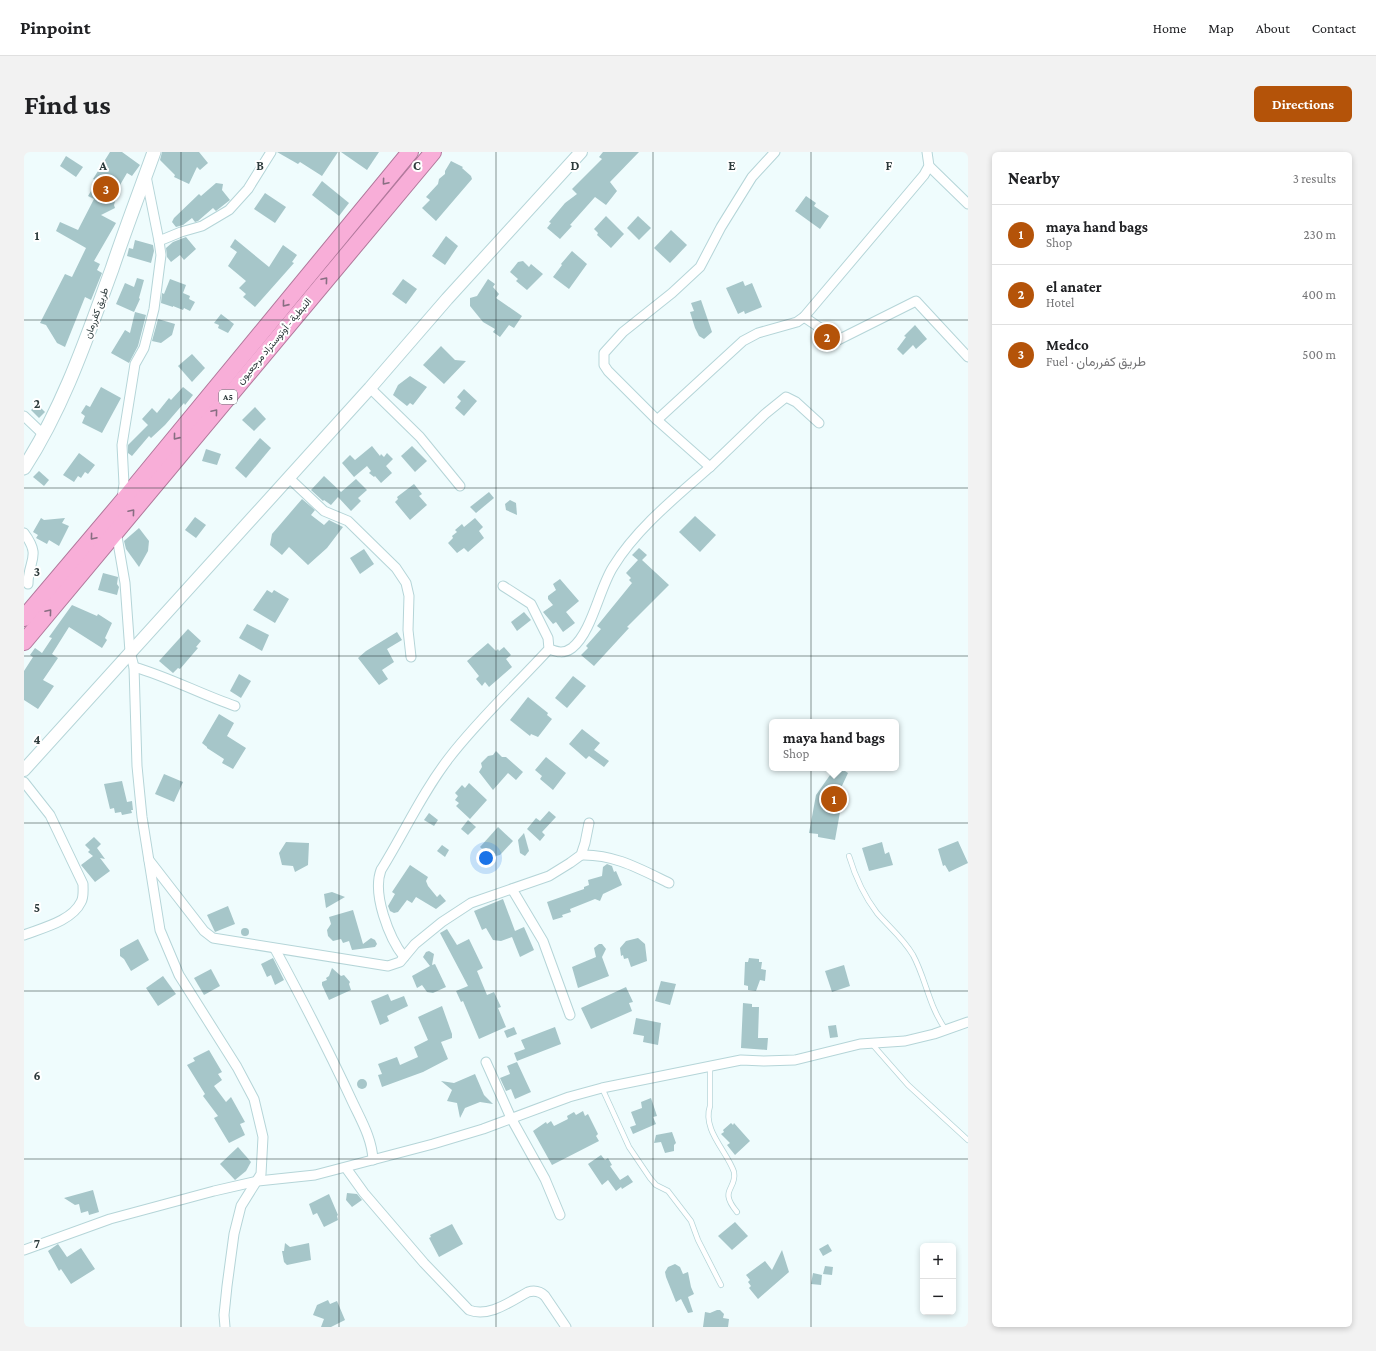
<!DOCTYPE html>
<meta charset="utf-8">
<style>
body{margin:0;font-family:"Crimson Pro",Vazirmatn,serif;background:#f2f2f2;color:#202124}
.controls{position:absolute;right:12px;bottom:12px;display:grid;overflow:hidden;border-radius:6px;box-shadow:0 2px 6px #0003}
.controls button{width:36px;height:36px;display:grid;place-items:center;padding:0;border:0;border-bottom:1px solid #e0e0e0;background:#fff;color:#202124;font:20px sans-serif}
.you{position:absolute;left:462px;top:706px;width:14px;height:14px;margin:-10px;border:3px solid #fff;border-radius:50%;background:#1a73e8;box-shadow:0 0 0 6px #1a73e833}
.badge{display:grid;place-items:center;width:26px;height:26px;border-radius:50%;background:#b45309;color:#fff;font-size:13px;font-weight:700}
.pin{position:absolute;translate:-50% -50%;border:2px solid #fff;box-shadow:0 1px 4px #0006}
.popup{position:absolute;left:745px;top:567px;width:130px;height:52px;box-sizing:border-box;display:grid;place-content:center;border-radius:6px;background:#fff;filter:drop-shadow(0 1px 3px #0005);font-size:13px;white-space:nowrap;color:#757577}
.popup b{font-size:15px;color:#202124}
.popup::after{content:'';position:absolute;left:50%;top:100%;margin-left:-8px;border:8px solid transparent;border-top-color:#fff}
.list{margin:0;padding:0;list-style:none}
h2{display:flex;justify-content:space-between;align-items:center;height:52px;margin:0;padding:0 16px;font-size:17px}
h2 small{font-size:13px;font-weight:400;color:#757577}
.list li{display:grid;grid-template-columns:26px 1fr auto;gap:12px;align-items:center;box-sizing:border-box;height:60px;padding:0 16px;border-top:1px solid #e0e0e0}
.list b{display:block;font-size:15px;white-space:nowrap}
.list p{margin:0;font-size:13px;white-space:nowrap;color:#757577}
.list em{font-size:13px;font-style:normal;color:#757577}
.map{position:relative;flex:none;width:944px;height:1175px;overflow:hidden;border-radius:6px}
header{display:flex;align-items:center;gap:24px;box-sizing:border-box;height:56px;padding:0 20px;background:#fff;border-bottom:1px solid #e0e0e0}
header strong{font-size:19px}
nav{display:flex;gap:22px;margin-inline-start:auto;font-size:14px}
.intro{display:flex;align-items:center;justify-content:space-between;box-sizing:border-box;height:96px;padding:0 24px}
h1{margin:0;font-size:28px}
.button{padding:10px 18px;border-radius:6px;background:#b45309;color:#fff;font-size:14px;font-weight:700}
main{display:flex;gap:24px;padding:0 24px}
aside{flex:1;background:#fff;border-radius:6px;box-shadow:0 2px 6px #0003}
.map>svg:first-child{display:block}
.building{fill:#a6c6c9}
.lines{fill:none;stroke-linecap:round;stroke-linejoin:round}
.service-casing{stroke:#b5d5d8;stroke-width:6}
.minor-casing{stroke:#b5d5d8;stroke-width:11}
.tertiary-casing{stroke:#b5d5d8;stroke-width:14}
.secondary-casing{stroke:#b5d5d8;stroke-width:15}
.trunk-casing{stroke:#b0789b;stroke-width:18}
.service{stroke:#fff;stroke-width:4.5}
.minor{stroke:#fff;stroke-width:9}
.tertiary{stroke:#fff;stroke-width:12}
.secondary{stroke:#fff;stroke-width:13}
.trunk{stroke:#f8aed8;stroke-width:16}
.oneway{stroke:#886e82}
.grid{fill:none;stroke:#2d3a3b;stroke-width:1;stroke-opacity:0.55}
.labels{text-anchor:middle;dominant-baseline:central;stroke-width:4;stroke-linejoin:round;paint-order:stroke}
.shield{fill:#fff;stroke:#6c7576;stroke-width:1}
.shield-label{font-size:9px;font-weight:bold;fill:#2d3a3b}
.street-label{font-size:10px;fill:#2d3a3b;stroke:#fff}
.grid-label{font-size:13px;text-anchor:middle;font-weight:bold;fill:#2d3a3b;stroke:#fff;stroke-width:4;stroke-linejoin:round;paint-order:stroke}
</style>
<header>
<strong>Pinpoint</strong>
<nav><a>Home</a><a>Map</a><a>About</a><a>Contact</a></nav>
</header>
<div class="intro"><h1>Find us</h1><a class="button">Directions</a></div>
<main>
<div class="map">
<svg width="944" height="1175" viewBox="0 0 944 1175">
<rect width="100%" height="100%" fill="#effcfd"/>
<g class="building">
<polygon points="86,0 98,0 116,13 108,24 103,21 96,33 90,53 91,56 77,63 92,71 70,109 76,112 73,118 78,121 67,148 61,145 41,195 33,191 22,173 16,171 41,122 48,125 62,96 32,79 36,70 54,78 70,47 64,44 73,29 69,27"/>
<polygon points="138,0 175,0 184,11 176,18 173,15 165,32 150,25 151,23 136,8"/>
<polygon points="253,0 314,0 298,24 276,10 274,12"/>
<polygon points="317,0 355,0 343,18"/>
<polygon points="579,0 615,0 586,30 593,39 582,53 571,45 546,73 548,74 536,87 523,76 527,71 525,70 541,51 553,42 548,37 578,7 575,5"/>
<polygon points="42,4 59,15 52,25 36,14"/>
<polygon points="427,9 439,15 438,16 447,24 448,27 412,69 398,56 406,48 402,45 414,32 415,27 421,22 421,19"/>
<polygon points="298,29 325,51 315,64 288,43"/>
<polygon points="192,31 199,32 198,38 206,48 192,59 189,56 174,69 171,70 168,66 159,73 152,75 148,70 150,66 175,42 177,44"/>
<polygon points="241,41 262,55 251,71 230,57"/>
<polygon points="782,44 792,51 790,54 805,64 796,77 771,59"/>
<polygon points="582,64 600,82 587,96 573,83 574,81 570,77"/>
<polygon points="614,64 627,76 615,88 603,76"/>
<polygon points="647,78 663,93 646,111 630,96"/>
<polygon points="422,84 434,94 421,113 408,104"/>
<polygon points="162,85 172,97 160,108 156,103 147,110 143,105 142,96 149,90"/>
<polygon points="211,87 245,115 259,93 273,103 268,110 270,111 231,155 219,145 222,142 215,136 222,129 204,114 213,100 206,95"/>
<polygon points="111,88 129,93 130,99 127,111 103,104 105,96 109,97"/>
<polygon points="548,99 563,112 545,137 529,125 538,113 537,112"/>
<polygon points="499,109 505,115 507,112 519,122 503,138 492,129 494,127 486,120 494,110"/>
<polygon points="113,126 120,128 115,146 116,147 110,160 92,152 101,131 110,135"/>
<polygon points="146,127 162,133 159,141 166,144 165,147 171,150 166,159 160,156 159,158 149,154 149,155 137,151 138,141 140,142"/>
<polygon points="379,127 393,137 382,152 368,142"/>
<polygon points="464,127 471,132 469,135 475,142 472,146 498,164 490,176 485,173 476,185 469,180 471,177 459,170 446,154 446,146 453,144"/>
<polygon points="719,129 721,134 728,131 738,155 721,162 720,159 714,162 702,136"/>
<polygon points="677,148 688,180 680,187 675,184 671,176 666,160 670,159 667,151"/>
<polygon points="111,160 122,163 114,194 105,211 87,201 101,178 106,181"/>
<polygon points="197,162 210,172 204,181 194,176 195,173 190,171"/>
<polygon points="134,167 151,172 148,183 137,191 128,189"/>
<polygon points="891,173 903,187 892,197 889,193 879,203 873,197 882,185 880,184"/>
<polygon points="417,194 431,208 442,209 420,232 399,213"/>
<polygon points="168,202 181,216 168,230 154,214"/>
<polygon points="386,224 403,235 389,253 386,251 383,254 369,243 374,233"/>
<polygon points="77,235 97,246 78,281 58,271 61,264 57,261 62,253 66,255"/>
<polygon points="159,235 169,243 161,253 160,251 141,273 127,286 125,284 108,304 104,301 104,293 124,273 118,267 128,256 133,261 145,246 147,248"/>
<polygon points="440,237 453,249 440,264 431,256 437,249 433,245"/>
<polygon points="13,252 21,260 15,266 7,258"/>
<polygon points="231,255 242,267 230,279 218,268"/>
<polygon points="236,286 247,296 222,326 211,316"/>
<polygon points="348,294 356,304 357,302 360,305 363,301 369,307 362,314 368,321 357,331 351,324 350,325 345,321 347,319 343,314 330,325 318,311 326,303 331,308"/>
<polygon points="388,294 403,309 391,320 377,304"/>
<polygon points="182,297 197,302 193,313 178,309"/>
<polygon points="55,301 71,313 64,322 61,320 57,326 54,324 50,330 39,323"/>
<polygon points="15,319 25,328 20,334 9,325"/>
<polygon points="300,324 317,340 332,327 343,338 334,346 337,349 327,359 314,345 307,353 300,348 299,349 287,338"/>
<polygon points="390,332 398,342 395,344 403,353 386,368 371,350 374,347 373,345"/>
<polygon points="465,340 470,346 452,361 446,355"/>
<polygon points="278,347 291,358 287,363 300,373 305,368 319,375 303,396 284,413 265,395 258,403 246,393 248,382"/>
<polygon points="486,348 492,351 493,363 482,358 481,352"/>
<polygon points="671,364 692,383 676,400 655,380"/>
<polygon points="171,365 182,373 172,386 161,378"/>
<polygon points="17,366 20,368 41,366 38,371 45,374 35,394 25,388 23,392 12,386 14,383 9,380"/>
<polygon points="451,366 459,375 455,379 460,386 444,400 440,396 433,401 424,391 429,386 428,384 433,380 431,378 438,372 440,375"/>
<polygon points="115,376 125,389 124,399 115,415 102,397 100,389"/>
<polygon points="615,396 623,403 618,408 645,433 603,475 605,476 570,514 557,503 564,496 562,494 577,477 573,474 608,431 605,428 607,426 602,421 614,408 608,403"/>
<polygon points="340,397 350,412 336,422 326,406"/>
<polygon points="79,421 94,425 93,432 95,435 93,443 74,438"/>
<polygon points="536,427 555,449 542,460 551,471 539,480 532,470 529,472 519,460 529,453 524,447 524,444 532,438 529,432"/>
<polygon points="243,438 248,441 250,438 265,447 251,471 229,458"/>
<polygon points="48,453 73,464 74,462 88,471 81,486 83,488 78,496 45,475 28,502 34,506 19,528 30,534 14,557 0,548 0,519 9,505 6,503 11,496 18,501 28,486 25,485"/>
<polygon points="500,460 507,468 493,479 487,470"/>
<polygon points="223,472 245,483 238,499 215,486"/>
<polygon points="164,477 177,489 172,495 174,496 156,517 154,516 149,521 135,509"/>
<polygon points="373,480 378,488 363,497 370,510 358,518 364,527 355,533 334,506 342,499"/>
<polygon points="464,491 472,499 474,497 475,499 480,495 487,503 482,507 488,515 465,535 461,530 458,534 452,527 455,524 443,509"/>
<polygon points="215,522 227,529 217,546 206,539"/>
<polygon points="549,524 562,534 543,556 531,546"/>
<polygon points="504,545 524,561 523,563 528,567 514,585 507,582 506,584 486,568"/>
<polygon points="195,562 210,571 203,584 222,596 209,617 198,611 200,607 183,596 183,595 178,591"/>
<polygon points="558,577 576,591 570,598 585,609 580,615 565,604 562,607 545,592"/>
<polygon points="472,599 478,605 482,605 499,620 492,628 484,621 469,638 455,620 458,615 457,611 464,604 469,603"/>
<polygon points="522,605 542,621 529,638 516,627 518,624 511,618"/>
<polygon points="811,616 824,616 821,619 824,621 817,636 812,660 816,660 811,688 794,685 794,682 785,681 792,643"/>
<polygon points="140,622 159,630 150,650 131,642"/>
<polygon points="98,629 103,650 108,649 109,658 107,658 108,661 98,663 97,660 91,661 90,656 86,657 80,632"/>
<polygon points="445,631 463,648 446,667 432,654 435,651 431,648 434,644 431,641 438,633 441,636"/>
<polygon points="525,659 532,665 518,680 521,683 516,689 503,677 512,666 516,669"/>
<polygon points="405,661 414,668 410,674 400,668"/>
<polygon points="444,668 452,675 444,683 437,677"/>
<polygon points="474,675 489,689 476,703 467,705 456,695"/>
<polygon points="500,681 505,699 501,704 496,701 494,688"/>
<polygon points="70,685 77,692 73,696 81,707 76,706 86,719 71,730 57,713 69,704 64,700 66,698 61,693"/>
<polygon points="934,689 944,711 925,720 921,713 919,714 914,697"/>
<polygon points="262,690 285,691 284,713 271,720 269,714 258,713 255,701"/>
<polygon points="858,690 861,702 865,700 869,713 845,719 838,696"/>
<polygon points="418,693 425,698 421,705 413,699"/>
<polygon points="583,712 588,714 590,720 592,719 598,733 579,742 576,749 571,747 546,757 547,760 538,763 539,765 529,768 523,750 560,737 560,735 565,733 564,728 578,724 579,715"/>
<polygon points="386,713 404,725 402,729 404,734 413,745 416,742 422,749 412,757 392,745 388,751 383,748 374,760 370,761 366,759 364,754 371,742 368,740"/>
<polygon points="308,740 321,745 302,756 300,742"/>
<polygon points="479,747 491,779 500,775 510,798 496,805 488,785 477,789 469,788 462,776 458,778 450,759"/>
<polygon points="204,754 211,772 191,780 183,763"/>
<polygon points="329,758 339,792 347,786 351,788 353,792 351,795 328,798 325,789 319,791 317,787 309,789 304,784 303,778 307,772 305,765"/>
<circle cx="221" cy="780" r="4"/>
<polygon points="423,777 433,793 445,787 459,816 453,819 463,843 470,840 477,855 474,856 482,875 455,887 439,849 437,850 432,839 444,834 416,781"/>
<polygon points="614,786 621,792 623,809 607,815 604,806 600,807 599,803 597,804 596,796 602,789"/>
<polygon points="114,787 125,808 107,819 100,807 96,804 96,797"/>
<polygon points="575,792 578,792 582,797 578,805 585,824 554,836 548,815 572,805 570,796"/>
<polygon points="405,799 410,802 408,813 411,812 422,835 409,841 403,840 398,833 393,836 388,824 406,814 399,805 402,800"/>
<polygon points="249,806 260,828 251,833 247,823 243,825 237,812"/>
<polygon points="725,806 735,807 735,810 738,810 737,817 742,818 741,829 736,828 732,839 724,838 724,834 720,833 721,810 724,810"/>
<polygon points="820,813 826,834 808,840 801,819"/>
<polygon points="308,816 317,824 320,823 326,830 325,832 327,838 305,848 298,833 298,830 303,828 302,826 305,824"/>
<polygon points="187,817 196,834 180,843 170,826"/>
<polygon points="139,824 152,842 134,854 122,836"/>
<polygon points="637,829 652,832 646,853 631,849"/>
<polygon points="602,835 609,850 605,851 608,859 567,877 557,856"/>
<polygon points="364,842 367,849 380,844 384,854 363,864 365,869 356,873 347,849"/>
<polygon points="719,851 728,852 728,855 735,855 734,886 744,886 743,898 717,896"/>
<polygon points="418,854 428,882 428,886 417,890 424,907 399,920 358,935 354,923 358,922 354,912 373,905 376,913 394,905 390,895 404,888 394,865"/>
<polygon points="612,866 637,871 634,893 619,890 620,884 609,882"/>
<polygon points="812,873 814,885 806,886 804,874"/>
<polygon points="490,875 493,882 483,886 480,879"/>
<polygon points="531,875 537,892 493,909 490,901 501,897 497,888"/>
<polygon points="185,898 198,920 194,922 198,928 190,934 202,950 207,945 221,970 216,972 221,983 205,991 190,966 194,964 179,944 181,942 163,913 171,909 169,906"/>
<polygon points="493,910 507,940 491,947 487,937 482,939 476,926 486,922 483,914"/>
<polygon points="451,922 460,943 469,952 456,950 441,956 436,966 433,951 423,949 428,938 417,929 430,931"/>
<circle cx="338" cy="932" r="5"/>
<polygon points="627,946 633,964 629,965 632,972 609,982 606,975 612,973 607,960 618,956 617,950"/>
<polygon points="559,959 561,964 564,962 574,982 572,984 575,989 528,1013 509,979 522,970 523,972 527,969 530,974 544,967 543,964 550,960 552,963"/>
<polygon points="707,971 709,973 710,971 726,989 711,1003 703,993 706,991 697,982 700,980 699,978"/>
<polygon points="648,980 652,991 650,993 650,999 641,1001 637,990 630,991 632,983"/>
<polygon points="214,995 227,1010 222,1019 211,1028 196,1012"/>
<polygon points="577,1003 581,1008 584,1006 588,1013 586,1014 596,1028 604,1023 609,1030 598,1037 597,1035 592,1039 584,1028 578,1033 564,1012"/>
<polygon points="69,1038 75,1060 65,1063 64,1059 57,1061 55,1052 51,1053 40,1046"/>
<polygon points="323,1041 333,1042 338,1048 328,1055 322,1048"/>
<polygon points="305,1042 314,1063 313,1064 314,1068 300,1075 293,1061 289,1063 285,1052"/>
<polygon points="711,1070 724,1084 708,1098 694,1084"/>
<polygon points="428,1072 439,1092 415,1105 405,1086 407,1085 406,1083"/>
<polygon points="261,1091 266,1095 285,1091 287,1108 263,1113 260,1110 258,1099 260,1099"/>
<polygon points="34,1092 43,1105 57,1096 71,1117 47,1132 37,1117 35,1119 24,1099"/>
<polygon points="804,1092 808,1099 799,1104 795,1097"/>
<polygon points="758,1098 765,1120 734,1147 725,1136 727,1134 724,1130 726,1128 722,1123 741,1109 748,1118"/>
<polygon points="651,1112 656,1115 659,1122 664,1120 667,1135 670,1142 664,1145 669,1160 664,1161 657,1147 652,1150 642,1125 641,1120 644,1115"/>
<polygon points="801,1114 809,1115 808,1123 799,1122"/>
<polygon points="789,1121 798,1123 797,1133 787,1132"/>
<polygon points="304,1148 306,1152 313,1149 321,1168 307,1175 297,1175 300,1167 289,1163 293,1153"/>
<polygon points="693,1158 696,1158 700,1162 699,1166 705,1167 704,1175 679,1175 681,1160 686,1161"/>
</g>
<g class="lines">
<g class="service-casing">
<g id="service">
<path d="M825,704c6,20 15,40 28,57 12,14 26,25 36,42 13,24 16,52 33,75"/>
<polyline points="848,892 884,933 944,988"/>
<path d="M686,914v40c-8,24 17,45 24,66 3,18 -16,17 3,40"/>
<polyline points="578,936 605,995 626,1026 632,1033 644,1039 667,1069 674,1088 697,1133"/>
</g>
</g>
<g class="minor-casing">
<g id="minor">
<polyline points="905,14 944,52"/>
<polyline points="122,24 135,89"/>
<polyline points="780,165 814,188 892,149 944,205"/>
<polyline points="346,236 396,285 436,334"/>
<polyline points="0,264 20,283"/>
<polyline points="633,268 719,189 734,181 773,170 780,165 900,23 905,14 903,0"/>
<polyline points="686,315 741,262 762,245 772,250 795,271"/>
<polyline points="265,326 300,359 324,369 372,416 382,431 385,444 384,478 387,505"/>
<polyline points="98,346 100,332 98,293 111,212 120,196 130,157 137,103 135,89 157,80 178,74 205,58 224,37 247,0"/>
<polyline points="92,379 101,431 106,500 110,515 113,614 118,665 136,778 155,823 213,915 230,947 239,985 237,1022 217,1054 210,1082 203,1134 200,1163 201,1175"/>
<path d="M0,381c18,24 4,27 4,51"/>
<path d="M525,497c8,3 15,5 23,-1 20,-16 27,-59 41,-81 24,-39 63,-70 97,-100l-53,-47 -49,-49 -4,-6v-12l19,-21 49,-39 28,-26 21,-40 31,-50 23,-25"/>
<path d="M110,515c35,10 66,27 101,39"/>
<path d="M0,630l26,33 33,69c0,6 1,13 -2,18 -9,19 -39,26 -57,33"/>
<path d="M557,703c33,-1 59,14 88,28"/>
<polyline points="125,708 180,779 189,786 364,814 376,810 391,792 418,770 447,751 525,724 546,711 557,703 561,691 565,671"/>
<polyline points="488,737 519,789 546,863"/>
<path d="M251,797c27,50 54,102 78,154 9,19 19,36 20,57"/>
<path d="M380,805c-15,-19 -32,-63 -23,-87 23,-37 41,-77 68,-112 30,-39 67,-73 100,-109l-1,-11 -17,-34 -28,-18"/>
<polyline points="462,910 487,966 521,1027 536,1063"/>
<path d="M322,1016l18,25 60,70 45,47c20,8 42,-9 59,-18 7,-2 12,-1 17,4l21,31"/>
<polyline points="0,1098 86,1067 190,1039 234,1029 291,1023 409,992 459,977 545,945 578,936 717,908 740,909 771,908 836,892 881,889 910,882 944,870"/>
</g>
</g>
<g class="tertiary-casing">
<polyline id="tertiary" points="0,618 346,236 423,147 557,0"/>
</g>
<g class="secondary-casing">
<path id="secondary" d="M0,316c40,-62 63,-131 88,-199 13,-39 28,-78 42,-117"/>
</g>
<g class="trunk-casing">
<g id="trunk">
<polyline points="0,466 98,350 386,0"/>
<polyline points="0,490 409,0"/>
</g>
</g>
<use href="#service" class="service"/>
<use href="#minor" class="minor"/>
<use href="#tertiary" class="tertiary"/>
<use href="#secondary" class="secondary"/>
<use href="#trunk" class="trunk"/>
</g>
<defs><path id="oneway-chevron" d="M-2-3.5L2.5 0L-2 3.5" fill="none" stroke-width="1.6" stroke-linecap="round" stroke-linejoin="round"/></defs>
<g class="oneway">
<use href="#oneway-chevron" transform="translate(361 30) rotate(130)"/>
<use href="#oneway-chevron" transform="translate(301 128) rotate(-50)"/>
<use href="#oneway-chevron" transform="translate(261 152) rotate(129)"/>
<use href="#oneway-chevron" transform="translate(191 260) rotate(-50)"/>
<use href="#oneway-chevron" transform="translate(152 285) rotate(129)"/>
<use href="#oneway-chevron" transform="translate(108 360) rotate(-50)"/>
<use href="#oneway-chevron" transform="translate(69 385) rotate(130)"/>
<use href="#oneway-chevron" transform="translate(25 460) rotate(-50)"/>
</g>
<path class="grid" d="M157,0v1175M315,0v1175M472,0v1175M629,0v1175M787,0v1175M0,168h944M0,336h944M0,504h944M0,671h944M0,839h944M0,1007h944"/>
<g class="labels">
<rect class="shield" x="195" y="238" width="18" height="14" rx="3"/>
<g class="shield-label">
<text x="204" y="245">A5</text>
</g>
<g class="street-label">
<text transform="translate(72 161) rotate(-70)">طريق كفررمان</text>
<text transform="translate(250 189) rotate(-50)">النبطية - أوتوستراد مرجعيون</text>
</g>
</g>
<g class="grid-label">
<text x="79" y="18">A</text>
<text x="236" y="18">B</text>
<text x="393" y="18">C</text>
<text x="551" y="18">D</text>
<text x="708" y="18">E</text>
<text x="865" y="18">F</text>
<text x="13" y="88">1</text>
<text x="13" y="256">2</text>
<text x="13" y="424">3</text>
<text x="13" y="592">4</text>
<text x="13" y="760">5</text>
<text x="13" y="928">6</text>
<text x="13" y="1096">7</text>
</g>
</svg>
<div class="controls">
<button>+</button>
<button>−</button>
</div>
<div class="you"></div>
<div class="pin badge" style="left:810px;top:647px">1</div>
<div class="popup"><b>maya hand bags</b>Shop</div>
<div class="pin badge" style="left:803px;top:185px">2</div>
<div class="pin badge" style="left:82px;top:37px">3</div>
</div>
<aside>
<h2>Nearby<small>3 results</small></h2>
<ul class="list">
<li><span class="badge">1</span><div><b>maya hand bags</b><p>Shop</p></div><em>230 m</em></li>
<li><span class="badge">2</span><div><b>el anater</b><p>Hotel</p></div><em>400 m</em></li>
<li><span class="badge">3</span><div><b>Medco</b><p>Fuel · طريق كفررمان</p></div><em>500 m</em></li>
</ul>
</aside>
</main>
